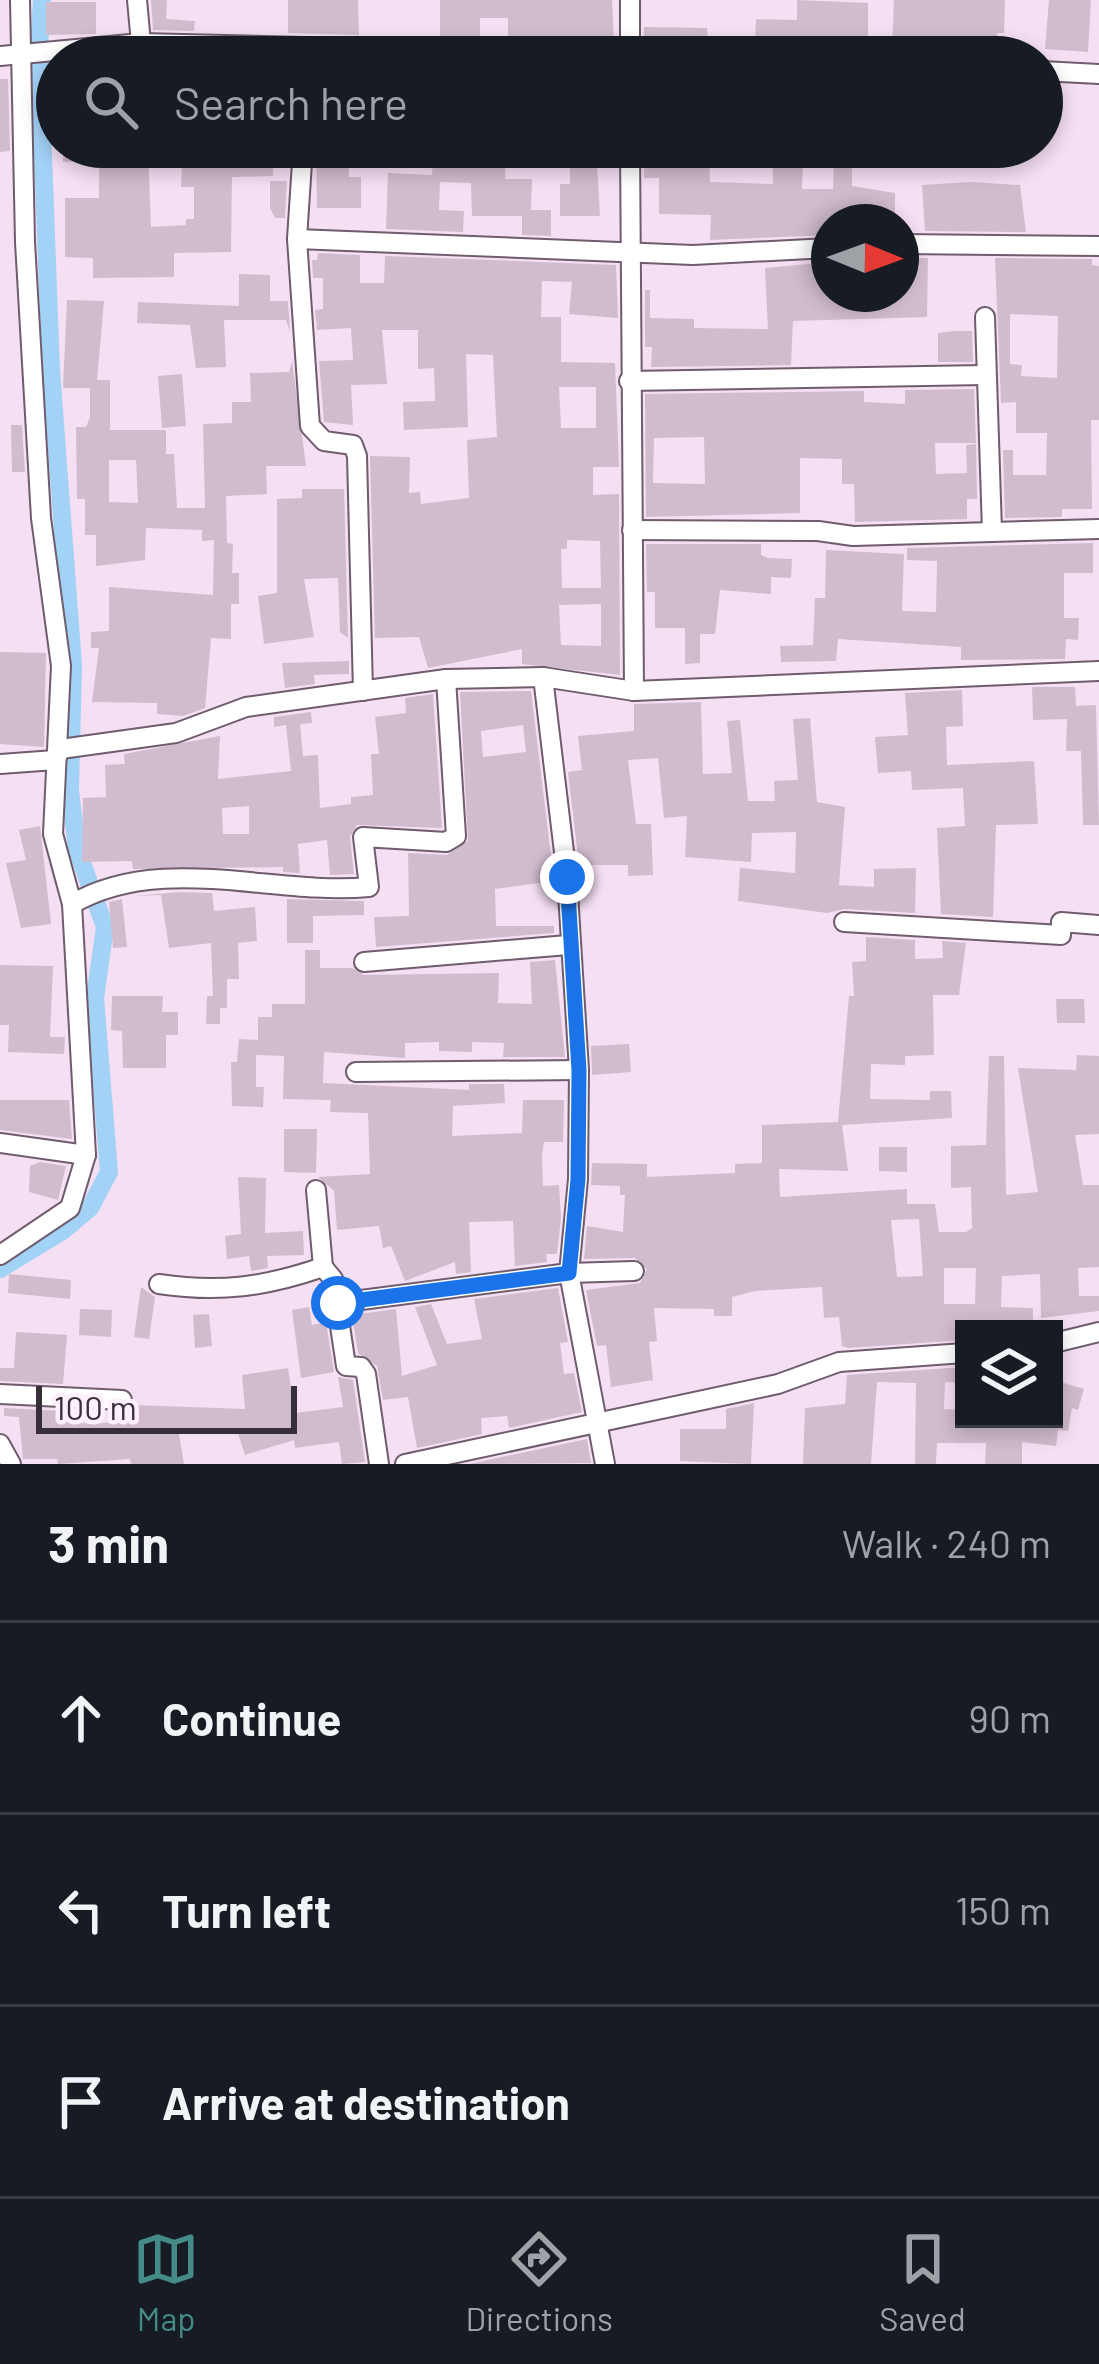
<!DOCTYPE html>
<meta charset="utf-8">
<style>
body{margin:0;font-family:Barlow,sans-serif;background:#20242c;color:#f1f3f6}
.controls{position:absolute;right:36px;bottom:36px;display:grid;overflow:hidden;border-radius:0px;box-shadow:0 6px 18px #0003}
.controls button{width:108px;height:108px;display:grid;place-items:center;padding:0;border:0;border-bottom:3px solid #363941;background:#171b24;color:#f1f3f6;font:60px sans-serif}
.compass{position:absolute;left:811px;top:204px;width:108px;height:108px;border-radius:50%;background:#171b24;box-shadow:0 6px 18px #0003;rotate:91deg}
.scale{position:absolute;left:36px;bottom:30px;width:261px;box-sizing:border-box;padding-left:12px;border:6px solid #372f37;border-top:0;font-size:33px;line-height:42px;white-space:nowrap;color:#372f37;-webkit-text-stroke:9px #fdf0fc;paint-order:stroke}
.stop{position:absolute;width:36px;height:36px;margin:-27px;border:9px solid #1a73e8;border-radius:50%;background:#fff}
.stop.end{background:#1a73e8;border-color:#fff;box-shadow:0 3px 12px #0008}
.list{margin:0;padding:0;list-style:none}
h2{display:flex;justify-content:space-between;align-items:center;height:156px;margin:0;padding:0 48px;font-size:51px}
h2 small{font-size:39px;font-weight:400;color:#9ea1a6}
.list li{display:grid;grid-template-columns:78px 1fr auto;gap:36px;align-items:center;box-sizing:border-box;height:192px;padding:0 48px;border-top:3px solid #363941}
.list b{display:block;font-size:45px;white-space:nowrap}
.list em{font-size:39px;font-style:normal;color:#9ea1a6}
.icon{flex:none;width:66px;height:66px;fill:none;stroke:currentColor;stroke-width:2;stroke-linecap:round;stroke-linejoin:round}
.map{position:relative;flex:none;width:1099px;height:1464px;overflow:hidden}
.search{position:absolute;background:#171b24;box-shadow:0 6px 18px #0003;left:36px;right:36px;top:36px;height:132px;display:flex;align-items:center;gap:30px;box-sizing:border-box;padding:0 42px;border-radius:66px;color:#9ea1a6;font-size:45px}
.sheet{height:732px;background:#171b24}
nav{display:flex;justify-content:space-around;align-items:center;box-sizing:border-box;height:168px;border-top:3px solid #363941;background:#171b24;font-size:33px;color:#9ea1a6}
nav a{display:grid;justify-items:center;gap:6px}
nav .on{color:#448b87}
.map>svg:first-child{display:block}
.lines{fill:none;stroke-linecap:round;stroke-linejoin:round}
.canal{stroke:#a3d2f7;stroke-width:18}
.building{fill:#d1bcce;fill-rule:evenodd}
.minor-casing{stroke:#6f5c6d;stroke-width:22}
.minor{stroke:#fff;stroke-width:18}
.route{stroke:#1a73e8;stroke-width:15}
</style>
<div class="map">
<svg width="1099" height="1464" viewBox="0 0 1099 1464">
<rect width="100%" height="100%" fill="#f5dff3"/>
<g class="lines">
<polyline class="canal" points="0,1269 64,1230 90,1208 109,1172 95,998 105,927 77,849 70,790 73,665 51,370 39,46 42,0"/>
</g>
<g class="building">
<polygon points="151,0 167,0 166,19 195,21 194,31 153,30"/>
<polygon points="288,0 358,0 359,35 288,33"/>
<polygon points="440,0 612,0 614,41 508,39 508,18 480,18 480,38 440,37"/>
<polygon points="797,0 868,3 868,49 802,50 802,44 755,43 756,19 797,20"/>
<polygon points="894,0 1005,0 1004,33 997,33 996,50 892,50"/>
<polygon points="1049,0 1091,0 1088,52 1045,49"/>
<polygon points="46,2 96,2 96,34 46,35"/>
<polygon points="644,27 707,28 708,43 644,42"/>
<polygon points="0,79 8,79 10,151 0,152"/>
<polygon points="63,147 148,147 151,227 186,225 186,219 194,219 194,187 181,187 182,161 214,163 215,147 274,147 273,176 232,177 231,252 174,253 174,277 93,278 93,258 65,257 65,198 99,198 99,162 63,162"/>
<polygon points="434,147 506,148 505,179 532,179 531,210 551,210 551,236 522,235 522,216 472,216 471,183 440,182 439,210 464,211 463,232 386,229 388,173 432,175"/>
<polygon points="570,147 596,147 600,216 560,216 560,184 570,184"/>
<path d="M679,147h30l1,35 63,2 -1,-37h80v39l43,7v29h-66v13l-119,5 1,-25 -52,-1v-36h-15v-24h35zM803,160h31l-1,29h-31z"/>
<polygon points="316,148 349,148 349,177 361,177 361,208 317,208"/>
<polygon points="270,181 287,181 285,218 275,218 270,208"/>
<polygon points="969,182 1020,185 1026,232 925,231 922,185"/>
<path d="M318,253l42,2v28h24l1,-27 231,9 2,53 -49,-4 3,-32 -30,-1 -1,36h20v45l54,1 4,104h-26v28l26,-1 1,181 -98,-11v-15l-94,19 -9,-31 -44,1 -5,-182 40,1 -1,36 11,-1 1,12 48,-6 -2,-58 30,-3 -4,-82 -27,-1 2,73 -64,3 -1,-28 32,-1 -1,-33 -16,1v-39h-36l5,54 -36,1 2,40 -29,-3 -5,-61 34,-1 -2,-32 -34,2 -2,-20 8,-1v-31h-10l-1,-18h5zM559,387h37v41h-35zM567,540l33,1 1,47h-39l-1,-39h6zM601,604v42l-40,-1 -2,-40z"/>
<polygon points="905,258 928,258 927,317 793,321 791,365 651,367 652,347 645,347 645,290 650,290 650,318 694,319 694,328 768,329 765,268 829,262 829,294 901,294"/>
<path d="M995,258l97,1v6l7,1v154h-8l1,89h-30v8l-57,1 -2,-68h10v25h33l1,-42h-31v-31l-15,1zM1010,314l48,2 -1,62 -36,-2 1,-11 -12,-1z"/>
<polygon points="239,274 270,275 270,301 288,301 290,332 286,320 224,320 226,367 196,368 190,325 137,323 138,302 239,306"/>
<path d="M67,300l37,1 -7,79h13v50h56v24h8l3,54h28l-2,-84 29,-1v-21h19l-1,-29 39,-1 3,-11 14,105h-40l1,28 -41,2 1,47 6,1 -1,29h7v31h-8v35l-20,-1 -6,70 -22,8 -26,-2v-11l-65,-1 7,-54h-8v-16l18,-1v-44l104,8 1,-55 -12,1v-11l-56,-2 -1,32 -49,6v-31h-11v-36h-8l-1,-72h10l4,-10v-29h-27zM109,460h27l2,43 -29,-1z"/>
<polygon points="954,331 972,331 973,362 938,362 938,333"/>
<polygon points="182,374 186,426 162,428 158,376"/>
<path d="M974,389l2,54h-41l1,31 31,-1 -1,-28 10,-1 1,55h-10v20l-112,3 -1,-38h-12v-25l-42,-1v55l-154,4 -1,-123 219,-3v11l41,2v-14zM704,437l1,47 -52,-1 1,-45z"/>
<polygon points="11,425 22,425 25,472 12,472"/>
<polygon points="302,489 344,489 348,638 340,632 338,578 304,579 314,637 264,644 258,596 277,593 277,499 302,498"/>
<polygon points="1093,543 1093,573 1064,573 1064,618 1079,618 1078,640 1066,639 1065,659 961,660 961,647 838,639 836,661 781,662 780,646 813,645 815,598 825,598 826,550 904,554 902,611 936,612 937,561 907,560 907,548"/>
<polygon points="646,544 761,544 761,555 768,558 792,559 791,578 771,577 771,594 720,590 715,634 700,634 700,663 685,664 685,628 655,628 655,592 647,592"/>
<polygon points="0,652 46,653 44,747 0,744"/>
<polygon points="349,661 349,674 314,675 315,684 285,688 282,663"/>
<polygon points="1032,687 1075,687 1076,706 1096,705 1099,825 1083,825 1081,751 1066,751 1067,719 1033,720"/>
<polygon points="962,690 963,726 946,727 947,765 1034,761 1038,824 996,825 993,917 941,914 937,828 965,826 963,788 912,790 911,771 878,773 875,737 908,735 905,693"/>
<path d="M531,691l23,190 -59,8 1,37h58v7l-178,14 -2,-30 35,-1 -1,-63 39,2 21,-14 -8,-149zM523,725l3,27 -43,5 -2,-26z"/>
<path d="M433,694l9,134 -85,-3 -7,12 4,37 -24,1 -3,-35 -29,4 2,29 -17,-1v-5l-150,2 -1,-8 -50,1 1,-64 23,-1 -1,-32 20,-1 -1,-10 96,-18 -2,43 73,-8 -5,-46 -12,2v-10l37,-5 1,11 -12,1 3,32 15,-1 2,53 31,-4v-7l22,-2 -2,-41h8l-4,-37 31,-4 -1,-15zM249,806v28h-26l-1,-26z"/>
<polygon points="701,702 703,774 732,773 727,721 740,720 748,801 775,801 774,781 798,780 793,719 810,718 817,802 845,807 839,885 874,887 874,869 916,868 915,913 845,909 827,913 738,901 740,868 795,873 796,832 752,833 751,862 685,857 687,816 664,818 658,758 628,760 636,824 651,824 653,875 628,876 628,865 579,865 568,772 582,770 578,736 634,731 634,704"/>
<polygon points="40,826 51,924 21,928 6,863 26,860 19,830"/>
<polygon points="212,893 214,911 255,907 257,941 238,943 239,979 227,979 227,1008 220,1008 220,1024 206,1024 207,996 213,996 211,943 169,948 161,895 134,896 180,892"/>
<polygon points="122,899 127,947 113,948 109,902"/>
<polygon points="287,899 364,901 364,915 313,916 313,943 287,943"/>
<path d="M866,937l49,3v19l28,-1 -1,-17 24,2 -7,52h-26l1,60 -29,1v9l-34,-1 -1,35 60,1v-9h21l1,27 -110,7 6,46 -69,-2 1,28 127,-8v15h28l4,28h27l6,-4 -1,-41 -20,1v-42l35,-1 3,-89h15l2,139 32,-3 -20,-124 58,2 1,-15 22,1v78l-24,1 8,50h16v82l-21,1 1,28h20v15l-58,7 -1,-44 -38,2 -1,31 32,1v21h-69v11l-116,8 -6,-2 -3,-29 -15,1 -2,-31 -67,4 -23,6v19h-18v-7l-60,-1 3,33 -8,1 4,38 -42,7 -5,-42 -9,1 -11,-56 54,-7 7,-14 -12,-11 -51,1 3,-33 36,6 2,-37h-5v-9l-29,-1 1,-22 55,1v13l88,-4v-9l27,-1v-38l76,-3 11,-126h5l-2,-34 14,-1zM919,1219l4,57 -26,1 -6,-57zM944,1268h32l-1,36h-31z"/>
<polygon points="305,950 320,950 320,968 352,968 364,975 499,973 498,1003 532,1004 530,962 555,960 565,1057 503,1057 504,1043 472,1042 472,1052 439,1051 439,1042 405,1043 405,1058 324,1052 323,1083 469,1090 469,1084 504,1084 505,1103 453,1106 452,1136 522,1133 523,1100 564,1100 563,1142 544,1142 542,1155 543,1186 559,1185 561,1218 557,1254 546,1254 547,1262 515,1266 513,1221 469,1222 471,1272 456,1274 455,1262 405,1281 391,1246 383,1248 379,1226 337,1230 334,1191 318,1177 370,1174 368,1113 330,1112 331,1100 283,1099 284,1056 256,1055 256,1087 264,1087 263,1107 232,1106 231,1062 237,1062 239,1039 258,1040 258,1017 272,1017 272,1004 305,1004"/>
<polygon points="0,965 53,966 50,1037 65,1037 64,1054 8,1052 9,1025 0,1025"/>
<polygon points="112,996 163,996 162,1012 178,1012 178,1035 166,1035 166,1068 123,1068 122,1031 111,1030"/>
<polygon points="1056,999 1084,999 1085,1023 1057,1023"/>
<polygon points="629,1044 631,1072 592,1075 591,1046"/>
<polygon points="0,1100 69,1100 72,1139 0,1130"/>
<polygon points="284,1129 317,1129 316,1173 284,1172"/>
<polygon points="879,1147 907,1147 907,1172 879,1171"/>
<polygon points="40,1162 66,1166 58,1200 29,1192 30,1166"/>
<polygon points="238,1177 266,1178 265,1233 303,1231 304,1255 267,1256 268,1268 251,1271 249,1256 227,1259 225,1236 241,1234"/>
<polygon points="9,1274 71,1280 70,1299 8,1293"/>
<polygon points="141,1287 155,1297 149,1339 134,1337"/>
<polygon points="558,1288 568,1342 560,1343 564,1374 574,1373 582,1412 509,1428 507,1416 481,1418 482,1434 417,1448 408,1397 383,1400 377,1366 358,1353 352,1315 396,1309 402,1376 437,1365 415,1307 431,1304 447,1344 482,1339 474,1299"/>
<polygon points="309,1307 312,1325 326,1322 334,1372 301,1378 292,1310"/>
<polygon points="80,1309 112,1310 111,1337 79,1335"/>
<polygon points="209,1314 212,1346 195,1348 193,1315"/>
<polygon points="16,1332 67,1335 63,1384 0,1381 0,1368 14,1368"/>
<polygon points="964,1367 964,1383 945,1382 944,1409 964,1410 964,1419 1054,1419 1054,1380 1084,1389 1078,1410 1072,1408 1068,1431 1058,1430 1056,1446 1022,1442 1022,1464 985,1464 986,1443 937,1443 936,1464 915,1464 916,1383 877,1382 871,1464 803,1464 805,1408 845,1404 847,1375"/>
<polygon points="288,1368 295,1413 343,1407 338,1377 353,1380 365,1462 342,1464 339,1442 295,1448 294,1440 245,1455 237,1430 178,1428 184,1464 131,1464 130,1459 58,1464 57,1459 23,1459 19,1417 4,1416 4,1408 62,1411 69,1422 92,1424 126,1421 125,1413 134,1405 245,1409 242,1375"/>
<polygon points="754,1403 751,1464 680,1461 680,1429 726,1429 726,1409"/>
<polygon points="587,1439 591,1463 469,1464"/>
</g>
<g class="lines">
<g class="minor-casing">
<g id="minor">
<polyline points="137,0 141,43"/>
<polyline points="0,56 141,43 708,57"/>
<polyline points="630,57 630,0"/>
<polyline points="1042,71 1099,74"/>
<polyline points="303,147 297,239 310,426 324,441 353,445 357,456 363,691"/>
<polyline points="630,147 634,691"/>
<polyline points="297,239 693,255 829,248"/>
<polyline points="901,244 1099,246"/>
<polyline points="985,317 992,531"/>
<polyline points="629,381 985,375"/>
<polyline points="632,530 818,531 853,536 1099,529"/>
<polyline points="543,677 567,877 579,1070 578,1179 569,1273 605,1464"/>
<polyline points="0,764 55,760 61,749 176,733 246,707 446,679 543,677 634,691 1099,671"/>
<path d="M72,904c89,-52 200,-8 297,-17l-6,-50 83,5 10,-6 -10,-157"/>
<polyline points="844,922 1061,935 1061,922 1099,925"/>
<polyline points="364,962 568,945"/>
<polyline points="356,1072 579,1070"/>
<polyline points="0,1143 86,1155"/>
<polyline points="316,1190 323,1267"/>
<polyline points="0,1255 70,1208 86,1155 72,904 53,834 61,666 41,518 25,242 20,0"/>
<path d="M159,1284c61,9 106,3 164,-17l10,12 13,87 15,1 5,7 13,90"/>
<polyline points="338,1303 569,1273 634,1271"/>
<polyline points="1054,1343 1099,1332"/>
<polyline points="0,1394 122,1400"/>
<polyline points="0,1444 11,1464"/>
<polyline points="405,1464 778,1384 839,1362 964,1353"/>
</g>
</g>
<use href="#minor" class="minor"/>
</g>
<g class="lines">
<polyline class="route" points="338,1303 569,1273 578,1179 579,1070 567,877"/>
</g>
</svg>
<div class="controls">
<button><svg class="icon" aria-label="layers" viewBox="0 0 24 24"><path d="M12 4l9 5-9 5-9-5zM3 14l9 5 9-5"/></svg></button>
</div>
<svg class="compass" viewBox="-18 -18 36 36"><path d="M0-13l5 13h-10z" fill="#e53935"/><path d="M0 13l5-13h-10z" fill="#9ea1a6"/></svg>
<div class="scale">100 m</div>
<div class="stop" style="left:338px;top:1303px"></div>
<div class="stop end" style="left:567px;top:877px"></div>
<div class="search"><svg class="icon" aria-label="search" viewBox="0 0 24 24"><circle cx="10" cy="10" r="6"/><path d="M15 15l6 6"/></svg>Search here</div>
</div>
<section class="sheet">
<h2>3 min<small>Walk · 240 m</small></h2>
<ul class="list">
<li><svg class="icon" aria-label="ahead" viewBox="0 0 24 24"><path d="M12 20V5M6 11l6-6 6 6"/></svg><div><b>Continue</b></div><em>90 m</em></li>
<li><svg class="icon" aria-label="left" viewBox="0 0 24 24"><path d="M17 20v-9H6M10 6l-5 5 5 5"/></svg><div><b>Turn left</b></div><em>150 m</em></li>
<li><svg class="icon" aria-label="arrive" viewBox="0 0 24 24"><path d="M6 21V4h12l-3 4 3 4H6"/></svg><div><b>Arrive at destination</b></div></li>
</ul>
</section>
<nav>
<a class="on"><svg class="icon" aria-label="map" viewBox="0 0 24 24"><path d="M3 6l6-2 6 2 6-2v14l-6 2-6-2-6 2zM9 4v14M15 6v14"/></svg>Map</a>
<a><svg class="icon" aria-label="directions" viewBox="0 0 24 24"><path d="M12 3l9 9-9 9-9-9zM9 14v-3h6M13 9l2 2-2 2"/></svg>Directions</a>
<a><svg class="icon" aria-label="saved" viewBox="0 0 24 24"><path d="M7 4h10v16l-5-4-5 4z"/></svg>Saved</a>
</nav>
